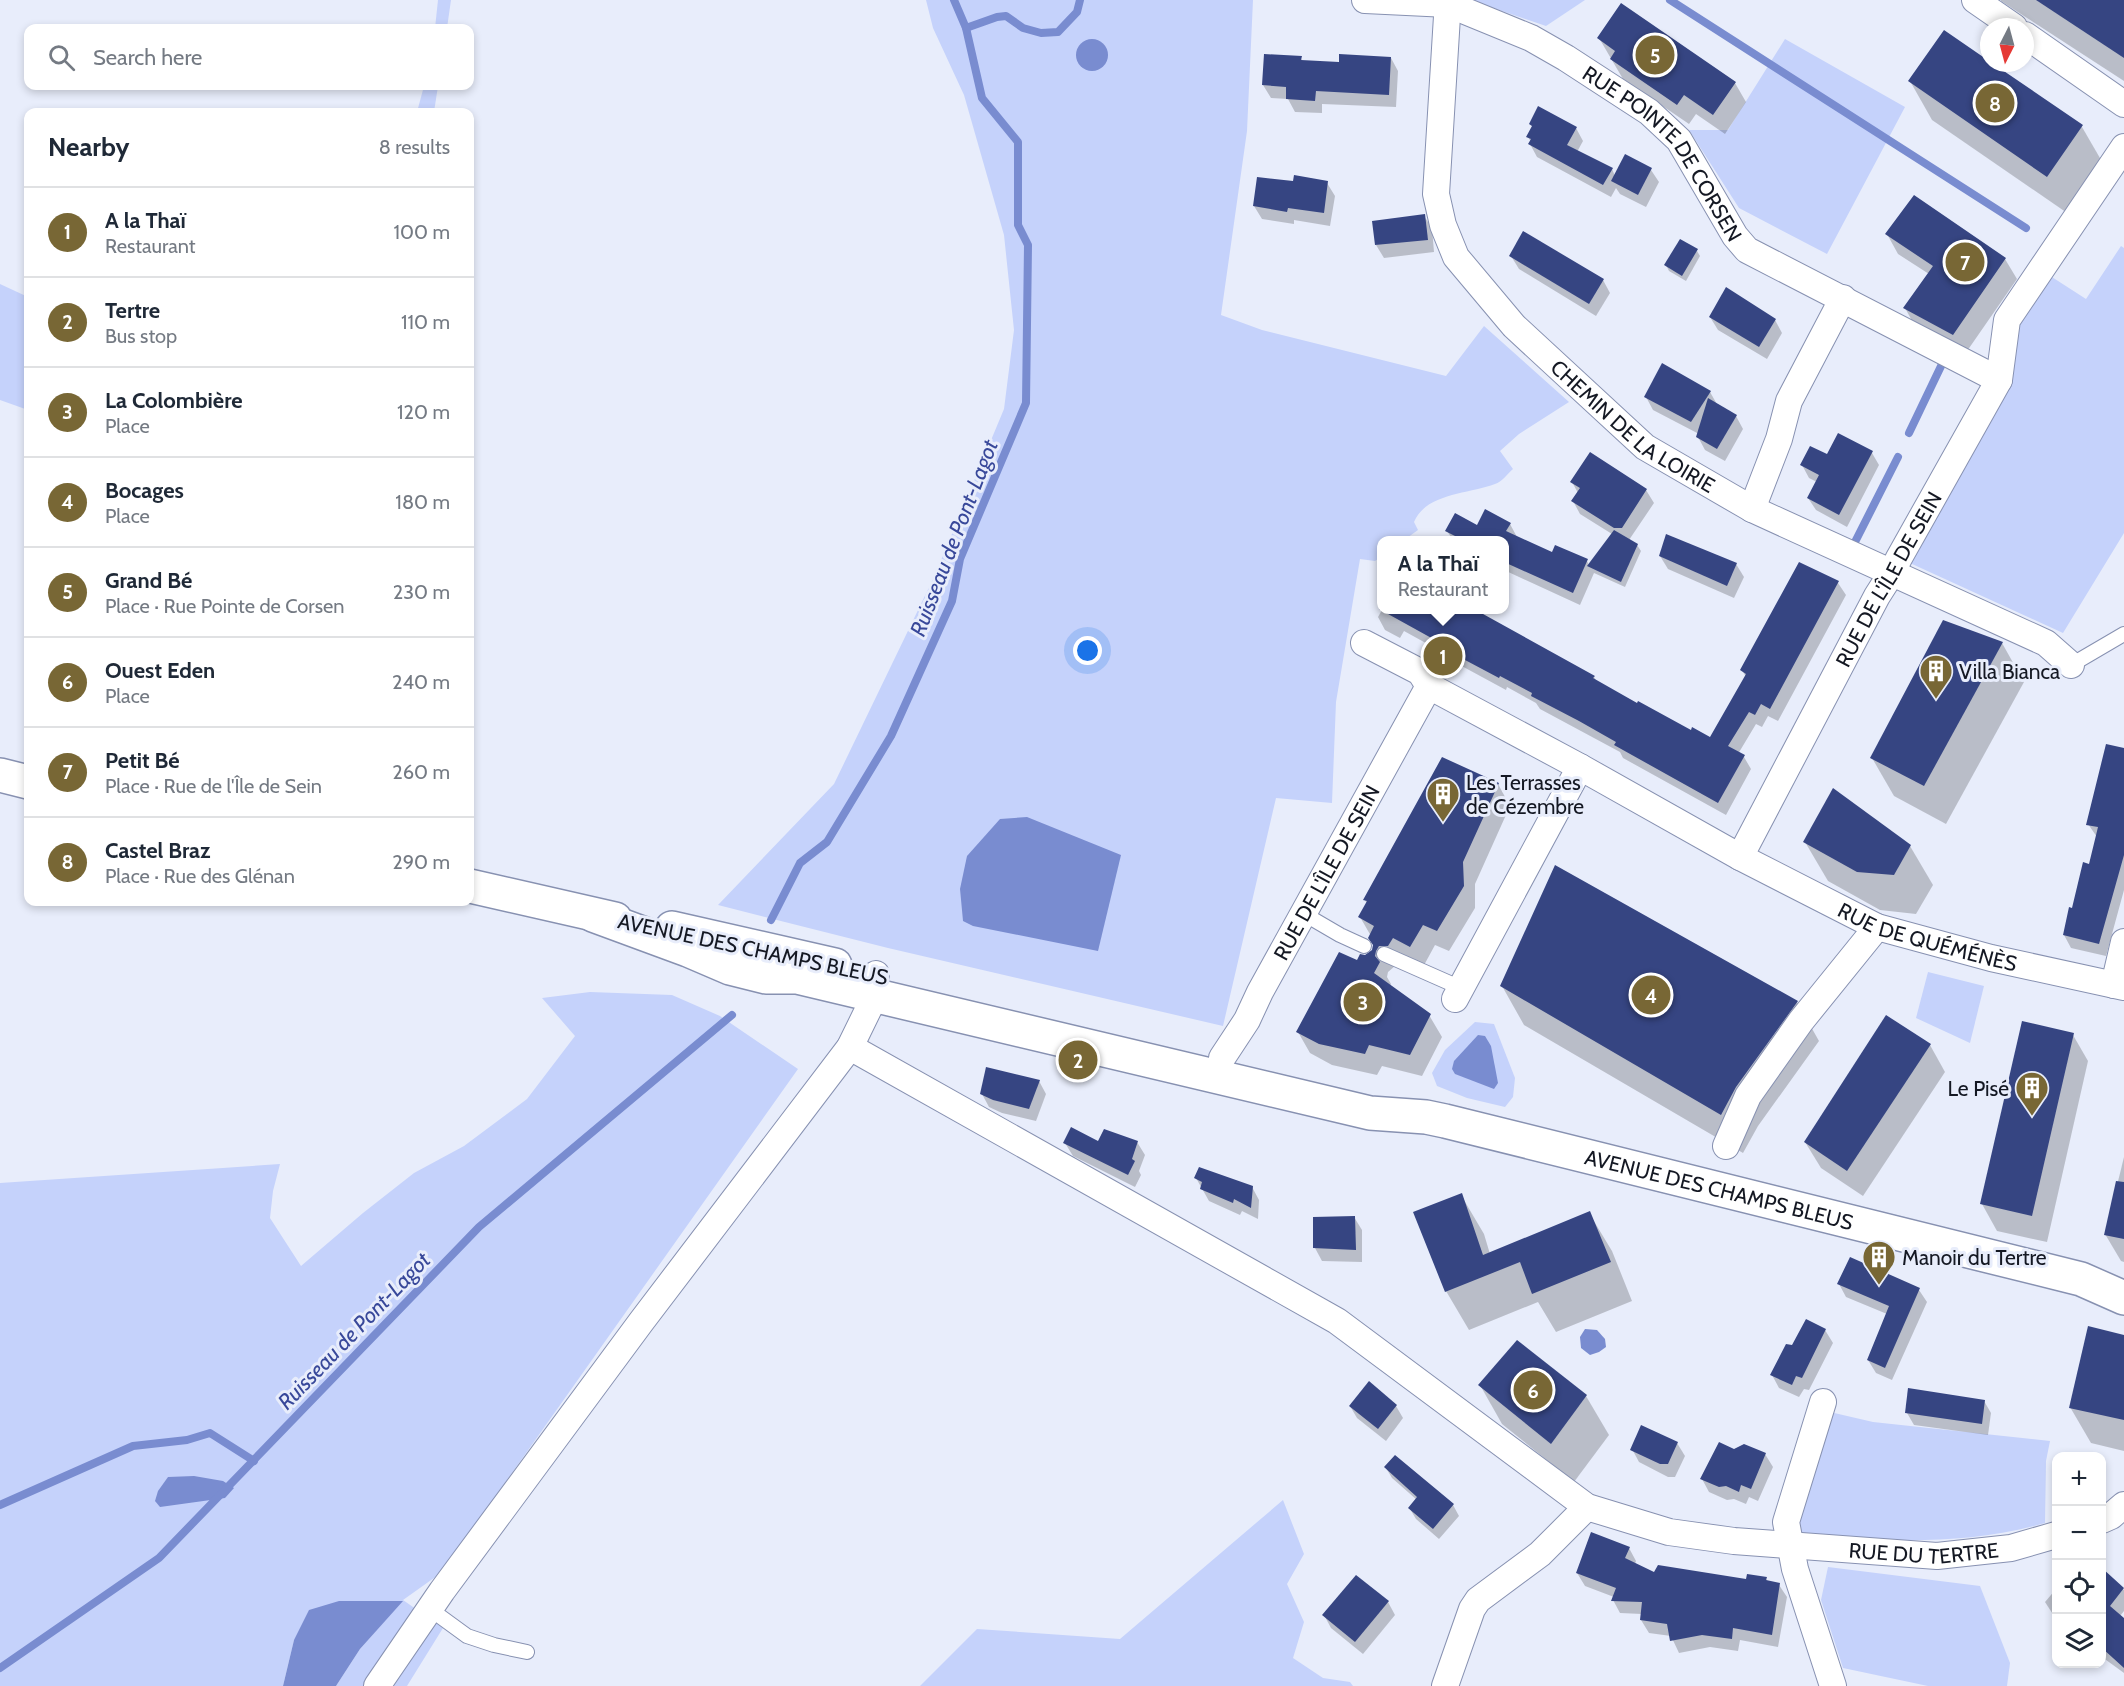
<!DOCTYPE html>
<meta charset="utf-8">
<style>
body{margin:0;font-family:Cabin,sans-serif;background:#f2f2f3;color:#1f2937}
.controls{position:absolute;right:18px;bottom:18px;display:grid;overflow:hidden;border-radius:12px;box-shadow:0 3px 9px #0003}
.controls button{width:54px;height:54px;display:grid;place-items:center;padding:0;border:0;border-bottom:2px solid #e0e1e3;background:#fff;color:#1f2937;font:30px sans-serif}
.compass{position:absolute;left:1980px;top:18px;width:54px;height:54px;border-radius:50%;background:#fff;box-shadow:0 3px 9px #0003;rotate:186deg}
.you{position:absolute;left:1088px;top:651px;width:21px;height:21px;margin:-15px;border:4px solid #fff;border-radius:50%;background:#1a73e8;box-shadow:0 0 0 9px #1a73e833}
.badge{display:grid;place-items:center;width:39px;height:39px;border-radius:50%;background:#786735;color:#fff;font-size:20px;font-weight:700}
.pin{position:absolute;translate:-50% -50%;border:3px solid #fff;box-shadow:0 2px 6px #0006}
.popup{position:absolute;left:1377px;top:536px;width:132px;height:78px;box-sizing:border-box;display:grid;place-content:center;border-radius:12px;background:#fff;filter:drop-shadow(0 2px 4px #0005);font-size:20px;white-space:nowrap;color:#747a83}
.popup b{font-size:22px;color:#1f2937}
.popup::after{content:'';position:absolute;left:50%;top:100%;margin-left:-12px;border:12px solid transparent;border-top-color:#fff}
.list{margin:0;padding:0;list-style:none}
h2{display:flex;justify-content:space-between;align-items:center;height:78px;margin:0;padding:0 24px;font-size:26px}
h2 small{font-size:20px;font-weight:400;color:#747a83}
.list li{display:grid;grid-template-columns:39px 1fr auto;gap:18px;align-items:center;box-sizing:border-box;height:90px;padding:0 24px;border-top:2px solid #e0e1e3}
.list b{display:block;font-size:22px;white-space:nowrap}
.list p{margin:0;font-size:20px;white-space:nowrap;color:#747a83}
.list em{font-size:20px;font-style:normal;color:#747a83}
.icon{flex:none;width:33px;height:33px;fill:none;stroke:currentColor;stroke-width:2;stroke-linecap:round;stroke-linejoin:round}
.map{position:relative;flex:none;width:2124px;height:1686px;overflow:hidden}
.search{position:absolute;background:#fff;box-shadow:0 3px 9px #0003;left:24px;top:24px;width:450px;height:66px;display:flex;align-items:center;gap:15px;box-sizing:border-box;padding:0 21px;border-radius:12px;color:#747a83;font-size:22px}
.panel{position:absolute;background:#fff;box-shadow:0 3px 9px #0003;left:24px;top:108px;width:450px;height:798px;border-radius:12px}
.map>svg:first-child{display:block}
.green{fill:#c5d2fb}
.water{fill:#798cd0}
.shadow{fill:#0003}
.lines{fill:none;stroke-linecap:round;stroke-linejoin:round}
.stream{stroke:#798cd0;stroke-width:8}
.building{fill:#364582}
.service-casing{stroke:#8791b1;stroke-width:16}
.minor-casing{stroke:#8791b1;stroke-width:28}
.secondary-casing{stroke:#8791b1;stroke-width:36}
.service{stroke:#fff;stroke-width:14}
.minor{stroke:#fff;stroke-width:26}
.secondary{stroke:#fff;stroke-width:33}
.labels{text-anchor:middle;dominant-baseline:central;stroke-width:6;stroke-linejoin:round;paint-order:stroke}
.street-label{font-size:21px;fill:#141823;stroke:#e8edfb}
.poi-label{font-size:21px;fill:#141823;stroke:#e8edfb;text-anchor:start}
.water-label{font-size:22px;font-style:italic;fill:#38489a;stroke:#e8edfb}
</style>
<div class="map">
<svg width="2124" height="1686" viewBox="0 0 2124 1686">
<rect width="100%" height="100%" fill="#e8edfb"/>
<g class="green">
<polygon points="438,0 451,0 447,28 435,28"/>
<path d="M926,0h327l-6,131 -26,184 41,15 184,46 38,-50 85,76 -50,32 -19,17 13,18c-6,5 -11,13 -18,15 -26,10 -69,9 -81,38l4,8 -14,10h-22l-1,17 -6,4 -15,-2 -24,143 -4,101 -56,-5 -53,228 -335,-78 -170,-43 116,-121 100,-207 70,-168 10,-79 -10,-95 -40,-140 -31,-67z"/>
<polygon points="1470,0 1585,0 1546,26"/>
<polygon points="1785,39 1905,107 1827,254 1739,208 1689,130 1728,130"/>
<polygon points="424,86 438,86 434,112 417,112"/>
<polygon points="2121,246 2124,248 2124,533 2063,633 1899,558 1999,380 2007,320 2041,270 2086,299"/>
<polygon points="0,284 28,297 28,410 0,400"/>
<polygon points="1928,972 1984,986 1970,1043 1916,1018"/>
<polygon points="590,992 672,995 720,1016 798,1069 441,1573 403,1600 443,1628 407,1686 336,1686 360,1649 402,1601 294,1640 283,1686 0,1686 0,1183 280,1164 273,1191 270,1218 301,1266 363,1213 414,1173 464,1146 527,1099 575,1036 542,998"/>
<polygon points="1475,1022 1494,1024 1515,1078 1513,1097 1505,1107 1467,1098 1437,1086 1432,1073 1445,1050"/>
<path d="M1830,1412l43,10 177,19 -4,20 -1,62c-83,24 -161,17 -245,13l-4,-15z"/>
<polygon points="1283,1500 1304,1554 1287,1584 1304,1622 1293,1658 1323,1678 1350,1682 1353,1686 920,1686 977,1629 1120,1639"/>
<polygon points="1828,1567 1980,1586 2010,1663 2007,1686 1928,1686 1843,1668 1821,1600"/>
</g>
<g class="water">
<circle cx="1092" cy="55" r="16"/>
<polygon points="1027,817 1121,855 1098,951 973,926 963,921 960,889 967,856 1000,819"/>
<polygon points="1478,1035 1485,1036 1491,1046 1498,1083 1494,1089 1455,1074 1452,1069 1454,1061"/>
<polygon points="1585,1329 1597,1330 1605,1339 1606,1347 1599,1352 1590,1355 1581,1348 1580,1337"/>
<polygon points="194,1476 223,1481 234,1488 225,1498 160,1507 155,1501 158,1491 168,1477"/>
<polygon points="339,1601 403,1601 360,1649 336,1686 283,1686 294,1640 309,1610"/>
</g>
<g class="shadow">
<polygon points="2001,0 2124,0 2124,81 2001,1"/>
<polygon points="1944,32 2082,127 2104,165 2070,215 1932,120 1910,81"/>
<polygon points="1599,38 1735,83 1746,102 1725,134 1696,114 1689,124 1623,79"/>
<polygon points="1301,58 1303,62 1340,63 1391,58 1398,71 1396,107 1322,104 1322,113 1295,112 1288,99 1271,98 1263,85"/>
<polygon points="1531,124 1576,128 1583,141 1577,152 1612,169 1615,176 1626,156 1651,170 1659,182 1646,207 1620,194 1616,188 1611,197 1537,157 1530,144 1531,142 1528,137 1533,128"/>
<polygon points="1294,183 1327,183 1335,196 1330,226 1294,220 1294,224 1262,219 1254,206"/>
<polygon points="1914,197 2005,259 2017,279 1965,354 1916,328 1905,308 1929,274 1898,254 1887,234"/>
<polygon points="1424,216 1432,228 1434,252 1384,258 1376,245"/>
<polygon points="1697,251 1700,256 1686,281 1669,271 1666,265"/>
<polygon points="1511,256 1603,280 1610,293 1596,316 1519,269"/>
<polygon points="1710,317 1775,320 1782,333 1767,359 1718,330"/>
<polygon points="1710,392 1718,406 1736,416 1743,429 1725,461 1705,450 1698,437 1699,434 1653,410 1646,397"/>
<polygon points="1872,453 1879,465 1847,527 1816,510 1808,498 1817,482 1809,478 1802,465 1827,456"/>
<polygon points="1572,482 1646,490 1654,503 1629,540 1637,545 1641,551 1625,587 1594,573 1580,605 1504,570 1504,540 1453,540 1447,531 1510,524 1517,537 1552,554 1587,561 1589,565 1612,534 1580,514 1573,501 1578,493"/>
<polygon points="1660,556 1736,564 1744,577 1734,598 1668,569"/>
<polygon points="1799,564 1838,583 1846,595 1778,721 1768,716 1762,727 1756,724 1738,754 1744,757 1751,769 1726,815 1623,758 1620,752 1540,709 1536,703 1507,687 1506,690 1458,664 1455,668 1440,660 1433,647 1404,631 1400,638 1385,630 1378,617 1382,610 1594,677 1597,682 1691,732 1710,739 1746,677 1742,670"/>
<polygon points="2002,643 2024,682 1946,824 1894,796 1872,758"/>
<polygon points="2124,750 2124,890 2106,956 2071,948 2064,935 2090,865 2097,837 2088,824"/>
<polygon points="1498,784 1510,806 1475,884 1475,908 1449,951 1435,945 1423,967 1395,966 1388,972 1387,977 1391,984 1390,986 1429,1015 1442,1037 1422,1076 1382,1066 1377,1075 1332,1065 1310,1053 1298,1032 1357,962 1373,951 1374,945 1371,936 1360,917 1367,904 1365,900"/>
<polygon points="1805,842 1910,846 1933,885 1916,914 1880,910 1828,881"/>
<polygon points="1502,986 1797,1002 1819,1041 1758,1126 1743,1153 1524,1025"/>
<polygon points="2073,1035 2088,1061 2047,1242 1997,1231 1982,1204"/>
<polygon points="1930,1045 1945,1072 1863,1196 1821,1168 1805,1142"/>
<polygon points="1039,1081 1046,1094 1036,1121 1002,1113 989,1107 982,1094"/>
<polygon points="1137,1142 1145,1155 1139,1171 1141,1175 1135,1187 1073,1156 1065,1143"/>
<polygon points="2124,1157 2124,1262 2121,1261 2105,1234"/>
<polygon points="1196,1178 1252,1187 1259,1200 1258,1219 1242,1211 1240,1215 1209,1201"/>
<polygon points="1461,1195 1484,1234 1490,1254 1589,1213 1612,1251 1632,1301 1556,1332 1538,1302 1469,1330 1446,1291"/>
<polygon points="1354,1217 1362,1230 1362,1262 1322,1261 1315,1248"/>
<polygon points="1839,1284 1919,1290 1927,1302 1892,1380 1876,1373 1868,1360 1887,1314 1846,1297"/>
<polygon points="1825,1330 1833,1343 1809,1390 1804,1389 1799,1397 1779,1388 1772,1375 1793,1347"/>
<polygon points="2124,1337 2124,1451 2091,1443 2070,1407"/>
<polygon points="1517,1342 1586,1396 1609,1435 1574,1482 1502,1424 1480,1385"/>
<polygon points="1369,1383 1396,1406 1403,1418 1386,1441 1357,1418 1350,1406"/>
<polygon points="1984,1401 1991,1413 1988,1435 1914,1425 1907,1413"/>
<polygon points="1677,1443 1685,1456 1675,1477 1668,1477 1639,1462 1632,1449"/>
<polygon points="1734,1450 1765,1454 1773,1467 1758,1501 1749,1497 1746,1504 1734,1499 1727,1500 1709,1492 1702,1479"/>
<polygon points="1386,1468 1453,1505 1459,1516 1439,1539 1416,1519 1410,1509 1417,1500 1392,1478"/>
<polygon points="1629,1548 1636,1561 1635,1564 1655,1574 1747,1581 1766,1578 1768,1582 1779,1585 1787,1597 1778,1647 1740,1640 1738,1651 1710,1647 1679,1653 1671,1636 1649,1633 1641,1620 1642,1614 1620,1613 1613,1600 1614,1597 1585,1586 1577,1573"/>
<polygon points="2102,1570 2124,1590 2124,1611 2120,1616 2124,1620 2124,1673 2102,1657"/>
<polygon points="2056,1589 2056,1619 2045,1602"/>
<polygon points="1388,1602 1395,1615 1363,1654 1331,1628 1324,1615"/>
</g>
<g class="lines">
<g class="stream">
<polyline points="1670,0 2026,228"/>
<polyline points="966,28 997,17 1006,16 1023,28 1041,33 1058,32 1077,12 1080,0"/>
<polyline points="1909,433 1943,362"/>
<polyline points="1855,542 1898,457"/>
<polyline points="771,920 800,863 827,842 891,736 952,601 960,559 1026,403 1028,245 1018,225 1018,142 982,98 966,28 954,0"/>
<polyline points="0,1505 133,1446 187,1440 210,1433 254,1461"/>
<polyline points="0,1668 159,1558 479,1227 732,1015"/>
</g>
</g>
<g class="building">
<polygon points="2036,0 2124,0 2124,58"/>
<polygon points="1621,3 1736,82 1713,115 1684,95 1677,105 1610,59 1615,51 1597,38"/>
<polygon points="1944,30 1989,61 1989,63 1992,63 2083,125 2047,177 1908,81"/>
<polygon points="1264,54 1302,56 1301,60 1339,62 1339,54 1391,57 1389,95 1316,91 1315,101 1286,99 1286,87 1262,85"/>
<polygon points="1538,106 1577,127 1567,145 1613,168 1603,185 1528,144 1531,139 1526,137 1532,126 1529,124"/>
<polygon points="1625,154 1652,168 1638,195 1611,181"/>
<polygon points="1294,175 1328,181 1324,213 1288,208 1287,212 1253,206 1257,177 1293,181"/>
<polygon points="1914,195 2006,258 1953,335 1903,308 1933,266 1885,234"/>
<polygon points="1425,214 1428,240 1375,245 1372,221"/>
<polygon points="1523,231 1604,279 1589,304 1509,256"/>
<polygon points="1680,239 1698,249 1682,276 1664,265"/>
<polygon points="1726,287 1776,319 1759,347 1709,317"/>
<polygon points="1662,363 1711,391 1691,422 1644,397"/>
<polygon points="1708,398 1737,415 1717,449 1696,437"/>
<polygon points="1838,433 1873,451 1839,515 1807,498 1819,475 1800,465 1810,446 1827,454"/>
<polygon points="1590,452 1647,489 1622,528 1614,528 1571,501 1580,488 1570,482"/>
<polygon points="1485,509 1511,523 1506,531 1552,552 1555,545 1588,559 1573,593 1504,562 1504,540 1463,540 1445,531 1455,513 1477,525"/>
<polygon points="1614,530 1638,544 1621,582 1587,566"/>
<polygon points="1666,534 1737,563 1727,586 1659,556"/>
<polygon points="1799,562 1839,581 1770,709 1761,704 1755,715 1749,712 1728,746 1745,755 1718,803 1614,745 1616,742 1579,721 1531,696 1532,693 1500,676 1499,678 1450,652 1448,656 1431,647 1435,640 1379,609 1474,609 1595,676 1593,678 1637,703 1638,701 1691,730 1692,727 1710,737 1746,674 1740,670"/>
<polygon points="1943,620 2003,642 1924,786 1870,758"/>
<polygon points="2106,744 2124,748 2124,855 2099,944 2063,935 2069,907 2072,908 2083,862 2089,864 2098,827 2086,825"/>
<polygon points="1442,757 1499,783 1463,862 1464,886 1437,931 1423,925 1410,947 1393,938 1388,946 1379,946 1376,951 1375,956 1380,962 1374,973 1431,1014 1410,1055 1369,1045 1365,1054 1319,1044 1296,1032 1339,952 1357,960 1360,954 1365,955 1372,950 1373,945 1368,938 1374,926 1358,917 1367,901 1363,900"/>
<polygon points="1833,788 1911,845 1894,875 1857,872 1803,842"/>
<polygon points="1555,865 1798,1001 1736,1087 1721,1115 1500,986"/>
<polygon points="1886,1015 1931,1044 1847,1171 1804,1142"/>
<polygon points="2022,1021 2074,1033 2032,1216 1980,1204"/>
<polygon points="986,1067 1040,1080 1029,1109 993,1100 980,1094"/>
<polygon points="1071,1127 1098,1141 1104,1129 1138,1141 1132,1159 1135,1161 1128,1175 1063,1143"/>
<polygon points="1199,1167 1253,1186 1251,1208 1234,1199 1233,1203 1200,1189 1202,1182 1194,1178"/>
<polygon points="2116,1181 2124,1182 2124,1239 2104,1235"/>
<polygon points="1462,1193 1483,1255 1590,1211 1611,1262 1532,1294 1520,1262 1445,1292 1413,1212"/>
<polygon points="1355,1216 1356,1250 1313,1248 1313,1217"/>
<polygon points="1850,1257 1920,1288 1885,1368 1867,1360 1889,1306 1837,1284"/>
<polygon points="1806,1319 1826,1329 1802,1378 1796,1376 1792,1385 1770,1375 1786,1344 1792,1345"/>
<polygon points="2088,1326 2124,1335 2124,1420 2069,1408"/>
<polygon points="1517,1340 1587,1395 1551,1444 1478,1385"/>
<polygon points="1369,1381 1397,1405 1378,1429 1349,1406"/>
<polygon points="1908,1388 1985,1400 1982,1424 1905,1413"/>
<polygon points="1641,1425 1678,1442 1668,1464 1660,1464 1630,1450"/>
<polygon points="1719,1442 1734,1449 1744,1444 1766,1453 1751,1489 1741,1485 1739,1492 1726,1486 1719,1487 1700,1479"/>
<polygon points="1395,1455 1454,1504 1433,1529 1408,1508 1417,1497 1384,1467"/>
<polygon points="1591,1532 1630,1547 1625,1558 1654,1572 1658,1565 1746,1579 1747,1574 1767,1577 1766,1580 1780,1583 1772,1635 1733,1628 1732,1639 1702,1635 1670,1641 1667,1624 1640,1620 1642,1602 1611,1601 1616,1588 1576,1573"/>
<polygon points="2102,1568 2124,1588 2110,1606 2124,1618 2124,1668 2102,1648"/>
<polygon points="1356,1575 1389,1601 1355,1642 1322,1615"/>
</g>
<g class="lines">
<g class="service-casing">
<g id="service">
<polyline points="2071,665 2124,634"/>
<polyline points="1304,914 1340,935 1364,946"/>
<polyline points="1384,954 1461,988"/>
<polyline points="430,1609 467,1636 494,1645 527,1652"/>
</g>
</g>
<g class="minor-casing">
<g id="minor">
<path id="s1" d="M1365,0l83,4 83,34 35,20 83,54 30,28 56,96 12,14 252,130"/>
<path id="s2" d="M1448,0l-12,194 7,31 13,32 58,69 131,121 107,62 294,134 25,22"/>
<polyline points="1975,0 2014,27"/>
<polyline points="2025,35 2124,104"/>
<polyline points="1752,509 1779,439 1789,401 1843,298"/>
<polyline points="1364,643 1420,672 1429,686"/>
<path id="s3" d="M1740,857l137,-261 14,-22 8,-16 100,-178 8,-60 117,-173"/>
<polyline points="2114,985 2124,942"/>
<polyline points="1455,999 1580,767"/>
<path id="s4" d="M850,1047l487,274 250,186 82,25 65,9 203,15 74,-8 45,-13"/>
<path id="s5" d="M1222,1058l25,-38 13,-28 169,-306 151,81 160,90 137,70 114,31 133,29"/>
<polyline points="1726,1146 1748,1096 1801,1021 1877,927"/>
<polyline points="1823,1402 1786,1522 1795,1569 1833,1686"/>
<polyline points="2102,1520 2111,1516 2124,1505"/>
<polyline points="377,1686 442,1591 641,1322 850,1047 871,1004 876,974"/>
<polyline points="1445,1686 1472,1609 1478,1600 1540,1554 1587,1507"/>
</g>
</g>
<g class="secondary-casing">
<g id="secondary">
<polyline points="0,775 28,782"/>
<polyline points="470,886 615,919"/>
<path id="s6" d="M593,915l95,35 42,18 36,9h31l573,136 56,4 19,4 636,158 43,19"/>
<polyline points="672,928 835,965"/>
</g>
</g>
<use href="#service" class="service"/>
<use href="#minor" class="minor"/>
<use href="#secondary" class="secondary"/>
</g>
<defs>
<g id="building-pin" transform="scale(1.725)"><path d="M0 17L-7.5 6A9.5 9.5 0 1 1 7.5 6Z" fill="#786735" stroke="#e8edfb"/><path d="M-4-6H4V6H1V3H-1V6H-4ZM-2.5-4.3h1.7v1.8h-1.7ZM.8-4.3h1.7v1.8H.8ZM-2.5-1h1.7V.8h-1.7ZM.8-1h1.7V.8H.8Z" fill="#fff"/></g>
</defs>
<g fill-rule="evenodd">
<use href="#building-pin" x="1936" y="671"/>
<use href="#building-pin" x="1443" y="794"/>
<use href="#building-pin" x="2032" y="1088"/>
<use href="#building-pin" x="1879" y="1257"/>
</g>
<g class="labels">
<g class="street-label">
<text stroke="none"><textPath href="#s1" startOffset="352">RUE POINTE DE CORSEN</textPath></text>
<text stroke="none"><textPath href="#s2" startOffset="507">CHEMIN DE LA LOIRIE</textPath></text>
<text stroke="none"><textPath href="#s3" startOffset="315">RUE DE L'ÎLE DE SEIN</textPath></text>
<text stroke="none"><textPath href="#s5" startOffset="213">RUE DE L'ÎLE DE SEIN</textPath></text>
<text stroke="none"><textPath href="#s5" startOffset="986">RUE DE QUÉMÉNÈS</textPath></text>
<text transform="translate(753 949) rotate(12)">AVENUE DES CHAMPS BLEUS</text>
<text stroke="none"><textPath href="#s6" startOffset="1162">AVENUE DES CHAMPS BLEUS</textPath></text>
<text stroke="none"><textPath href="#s4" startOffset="1212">RUE DU TERTRE</textPath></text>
</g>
<g class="poi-label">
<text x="1959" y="671">Villa Bianca</text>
<text x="1466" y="782">Les Terrasses<tspan x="1466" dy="24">de Cézembre</tspan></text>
<text x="2009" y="1088" text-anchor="end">Le Pisé</text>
<text x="1902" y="1257">Manoir du Tertre</text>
</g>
<g class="water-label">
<text transform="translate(954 538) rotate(-69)">Ruisseau de Pont-Lagot</text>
<text transform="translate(354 1331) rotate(-46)">Ruisseau de Pont-Lagot</text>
</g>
</g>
</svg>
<div class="controls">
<button>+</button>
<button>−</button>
<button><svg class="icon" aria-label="locate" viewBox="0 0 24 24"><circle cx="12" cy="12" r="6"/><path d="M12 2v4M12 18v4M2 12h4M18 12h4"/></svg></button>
<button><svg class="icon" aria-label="layers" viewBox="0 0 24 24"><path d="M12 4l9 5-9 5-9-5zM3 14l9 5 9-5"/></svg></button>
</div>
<svg class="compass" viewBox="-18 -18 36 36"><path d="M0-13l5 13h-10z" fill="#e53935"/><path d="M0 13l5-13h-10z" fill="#747a83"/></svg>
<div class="you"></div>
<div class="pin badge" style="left:1443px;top:656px">1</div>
<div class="popup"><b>A la Thaï</b>Restaurant</div>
<div class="pin badge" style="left:1078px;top:1060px">2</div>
<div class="pin badge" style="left:1363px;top:1002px">3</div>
<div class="pin badge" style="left:1651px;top:995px">4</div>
<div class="pin badge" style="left:1655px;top:55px">5</div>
<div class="pin badge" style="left:1533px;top:1390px">6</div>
<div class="pin badge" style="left:1965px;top:262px">7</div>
<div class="pin badge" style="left:1995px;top:103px">8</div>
<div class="search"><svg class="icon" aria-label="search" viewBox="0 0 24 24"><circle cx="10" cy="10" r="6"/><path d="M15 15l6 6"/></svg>Search here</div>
<section class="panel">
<h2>Nearby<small>8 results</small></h2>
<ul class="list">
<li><span class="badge">1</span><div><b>A la Thaï</b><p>Restaurant</p></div><em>100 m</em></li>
<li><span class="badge">2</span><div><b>Tertre</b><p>Bus stop</p></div><em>110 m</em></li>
<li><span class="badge">3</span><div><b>La Colombière</b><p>Place</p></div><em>120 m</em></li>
<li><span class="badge">4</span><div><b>Bocages</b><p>Place</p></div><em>180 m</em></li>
<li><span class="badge">5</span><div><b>Grand Bé</b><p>Place · Rue Pointe de Corsen</p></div><em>230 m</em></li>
<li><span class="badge">6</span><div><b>Ouest Eden</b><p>Place</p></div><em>240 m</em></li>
<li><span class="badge">7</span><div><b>Petit Bé</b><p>Place · Rue de l'Île de Sein</p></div><em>260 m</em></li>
<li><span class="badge">8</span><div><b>Castel Braz</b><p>Place · Rue des Glénan</p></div><em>290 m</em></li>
</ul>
</section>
</div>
